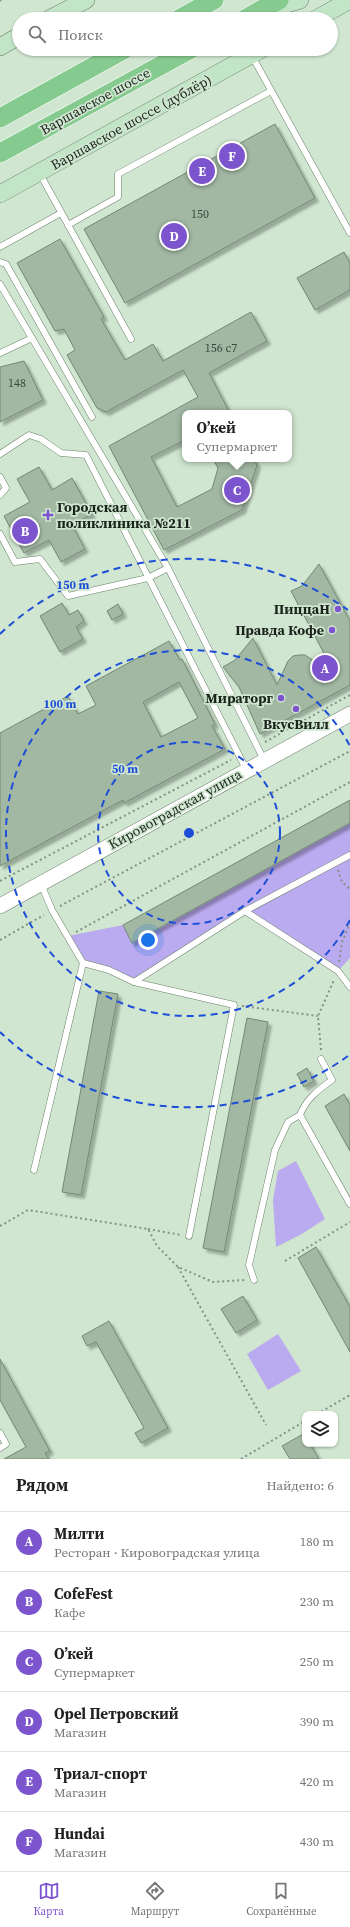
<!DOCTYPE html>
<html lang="ru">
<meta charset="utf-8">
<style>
body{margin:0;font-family:"Source Serif 4",serif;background:#f6f6f6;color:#222}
.controls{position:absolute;right:12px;bottom:12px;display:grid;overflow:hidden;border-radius:8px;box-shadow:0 1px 3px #0004}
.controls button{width:36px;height:36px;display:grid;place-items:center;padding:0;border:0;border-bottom:1px solid #e0e0e0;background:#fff;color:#222;font:20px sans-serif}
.you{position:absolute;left:148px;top:940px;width:14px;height:14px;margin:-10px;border:3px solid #fff;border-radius:50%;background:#1a73e8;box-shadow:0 0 0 6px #1a73e833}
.badge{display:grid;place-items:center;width:26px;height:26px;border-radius:50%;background:#7c54cd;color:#fff;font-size:13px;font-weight:700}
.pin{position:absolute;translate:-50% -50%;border:2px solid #fff;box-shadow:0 1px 4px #0006}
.popup{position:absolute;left:182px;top:410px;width:110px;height:52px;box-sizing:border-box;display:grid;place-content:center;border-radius:8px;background:#fff;filter:drop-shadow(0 1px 3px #0005);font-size:13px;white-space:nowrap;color:#767676}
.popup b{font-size:15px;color:#222}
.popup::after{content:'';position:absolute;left:50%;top:100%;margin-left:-8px;border:8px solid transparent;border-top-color:#fff}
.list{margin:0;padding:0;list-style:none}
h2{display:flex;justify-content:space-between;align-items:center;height:52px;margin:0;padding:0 16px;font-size:17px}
h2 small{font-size:13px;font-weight:400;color:#767676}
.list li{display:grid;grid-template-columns:26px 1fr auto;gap:12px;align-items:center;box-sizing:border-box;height:60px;padding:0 16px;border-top:1px solid #e0e0e0}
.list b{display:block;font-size:15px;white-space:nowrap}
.list p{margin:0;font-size:13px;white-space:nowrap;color:#767676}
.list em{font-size:13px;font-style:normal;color:#767676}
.icon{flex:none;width:22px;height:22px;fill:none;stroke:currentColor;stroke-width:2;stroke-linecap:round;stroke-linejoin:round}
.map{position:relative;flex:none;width:350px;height:1459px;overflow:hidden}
.search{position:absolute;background:#fff;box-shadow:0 1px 3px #0004;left:12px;right:12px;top:12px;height:44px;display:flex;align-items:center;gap:10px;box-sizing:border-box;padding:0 14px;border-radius:22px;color:#767676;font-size:15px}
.sheet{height:412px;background:#fff}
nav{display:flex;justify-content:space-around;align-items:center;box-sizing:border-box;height:56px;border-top:1px solid #e0e0e0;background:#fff;font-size:11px;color:#767676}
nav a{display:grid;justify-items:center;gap:2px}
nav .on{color:#7c54cd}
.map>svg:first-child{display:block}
.green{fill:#baaaef}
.building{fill:#a2b8a3;stroke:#738873;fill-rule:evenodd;filter:url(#shadow)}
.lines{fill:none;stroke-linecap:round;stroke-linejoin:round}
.service-casing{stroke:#6c806c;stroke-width:7}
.tertiary-casing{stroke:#6c806c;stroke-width:16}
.secondary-casing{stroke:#6c806c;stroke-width:18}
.primary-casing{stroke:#fff;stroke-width:20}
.path{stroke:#829383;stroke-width:2;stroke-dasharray:2 3;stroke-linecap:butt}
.service{stroke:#fff;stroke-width:6}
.tertiary{stroke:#fff;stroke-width:15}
.secondary{stroke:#c2e5c7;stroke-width:17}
.primary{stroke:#85ca8e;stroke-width:19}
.ring{fill:none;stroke:#1d4ed8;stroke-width:2;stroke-dasharray:7 5}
.poi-dot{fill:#7c54cd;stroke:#d0e6d0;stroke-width:1.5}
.labels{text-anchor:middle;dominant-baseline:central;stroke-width:3.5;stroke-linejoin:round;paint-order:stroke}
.number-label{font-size:12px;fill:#3c483d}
.street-label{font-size:14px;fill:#1a231b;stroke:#d0e6d0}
.poi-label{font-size:14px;font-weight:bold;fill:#1a231b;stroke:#d0e6d0;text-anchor:end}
.centre{fill:#1d4ed8;stroke:#d0e6d0;stroke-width:2}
.ring-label{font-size:12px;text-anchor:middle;font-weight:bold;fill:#1d4ed8;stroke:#d0e6d0;stroke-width:3.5;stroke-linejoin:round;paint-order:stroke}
</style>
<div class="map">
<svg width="350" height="1459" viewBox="0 0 350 1459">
<defs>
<filter id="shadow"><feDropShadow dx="3.5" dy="3.5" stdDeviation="1" flood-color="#0004"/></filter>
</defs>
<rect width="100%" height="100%" fill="#d0e6d0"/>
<g class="green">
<polygon points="350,823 350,958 338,971 245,911 134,982 83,963 68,936 123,925 133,943"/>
<polygon points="296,1161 325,1219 300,1235 276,1247 273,1200 278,1171"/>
<polygon points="278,1334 301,1371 268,1390 247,1354"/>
</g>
<g class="building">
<polygon points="275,124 315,198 125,303 84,229"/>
<polygon points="60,239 104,317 101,319 125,360 153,344 163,361 251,312 267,341 209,373 230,413 185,413 185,440 151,457 177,507 212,489 218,468 213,459 254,459 257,465 242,510 164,550 109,446 198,397 183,370 106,412 97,408 67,355 75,350 64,329 55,331 17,263"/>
<polygon points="344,252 350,263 350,290 315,310 297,278"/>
<polygon points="24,361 43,400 0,422 0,367"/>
<polygon points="39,467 52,490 72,478 92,514 72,525 85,549 61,562 49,540 24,553 4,516 30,502 17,479"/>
<polygon points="319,564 350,621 350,685 260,734 239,687 223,667 235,660 253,638 277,685 288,661 293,656 299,655 305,655 336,676 291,591 302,586"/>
<polygon points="62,603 69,615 78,610 84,621 76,627 83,639 60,652 40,616"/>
<polygon points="118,604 123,614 112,620 107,611"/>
<path d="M169,641l11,19 2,-1 33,65 -3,2 13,23 -101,54 -1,-3 -123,66v-133l68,-37 10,18 18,-9 -10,-19zM179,682l19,36 -37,19 -18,-35z"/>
<polygon points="350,800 350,823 132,943 123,925"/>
<polygon points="99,991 118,994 81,1195 62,1192"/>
<polygon points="247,1018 268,1022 224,1252 203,1248"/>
<polygon points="307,1068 314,1081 304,1087 297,1074"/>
<polygon points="344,1094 350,1105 350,1151 325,1106"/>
<polygon points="316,1247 350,1307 350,1352 298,1258"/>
<polygon points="243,1296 257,1320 236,1333 221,1309"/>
<polygon points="109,1321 168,1428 141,1443 135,1433 144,1428 96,1342 87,1346 82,1336"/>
<polygon points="0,1359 50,1451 45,1453 49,1459 4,1459 26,1447 0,1400"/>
<polygon points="305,1433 305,1444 310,1444 319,1459 290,1459 282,1446"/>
</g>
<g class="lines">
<g class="service-casing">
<g id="service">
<polyline points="252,56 350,233"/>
<polyline points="40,174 131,339"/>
<polyline points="68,225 118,197 118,174 271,91"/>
<polyline points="0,247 61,213"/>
<polyline points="0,262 6,264 92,417"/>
<polyline points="0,284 168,568 264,760"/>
<polyline points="0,353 32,338"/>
<polyline points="0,454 29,435 41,439 61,453 86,455 246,769"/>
<polyline points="0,477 6,488 0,495"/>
<polyline points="0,534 15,562 40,559 68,596 148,578 168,568"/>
<polyline points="41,884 52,910 83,963 109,970 134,982 245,911 350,855"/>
<polyline points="245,911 338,971 350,987"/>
<polyline points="134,982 234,1005 189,1236"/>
<path d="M321,1059l11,21c-14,10 -26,19 -32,35l50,89"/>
<polyline points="34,1170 83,963"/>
<polyline points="254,1280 249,1265 275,1150 288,1122 300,1115"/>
<polyline points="0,1433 6,1444 0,1448"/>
</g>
</g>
<g class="tertiary-casing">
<polyline id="tertiary" points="0,906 350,714"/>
</g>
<g class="secondary-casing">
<g id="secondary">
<polyline points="266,10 300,0"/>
<polyline points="49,19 86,0"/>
<polyline points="316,19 350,0"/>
<polyline points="0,47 19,36"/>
<polyline points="0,194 262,49"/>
</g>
</g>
<g class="primary-casing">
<g id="primary">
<polyline points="179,19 214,0"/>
<polyline points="245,19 279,0"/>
<polyline points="0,118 125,49"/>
<polyline points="0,153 191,49"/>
</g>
</g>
<g class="path">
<polyline points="0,1 1,0"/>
<polyline points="77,49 78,49"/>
<polyline points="265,742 350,695"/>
<polyline points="338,870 342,882 350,889"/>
<polyline points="0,881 231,760"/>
<polyline points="60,906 350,751"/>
<polyline points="76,932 350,782"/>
<polyline points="0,940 44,915"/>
<polyline points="339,962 342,942 350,923"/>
<polyline points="242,1006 318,1016"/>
<polyline points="321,1050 318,1016 334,980"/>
<polyline points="0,1226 28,1210 148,1229 157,1246 178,1267 213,1282 245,1280"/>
<polyline points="148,1229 181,1235"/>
<polyline points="285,1261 350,1222"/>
<polyline points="178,1267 266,1425"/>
<polyline points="317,1414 350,1395"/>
<polyline points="241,1459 305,1421"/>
</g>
<use href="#service" class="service"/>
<use href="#tertiary" class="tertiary"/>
<use href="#secondary" class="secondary"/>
<use href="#primary" class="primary"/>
</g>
<g class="ring">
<circle cx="189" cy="833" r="91"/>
<path d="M350 920A183 183 0 1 1 350 746"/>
<path d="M348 1056A274 274 0 0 1 0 1032M0 634A274 274 0 0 1 348 610"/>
</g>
<g class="poi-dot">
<path d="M46 509h4v4h4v4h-4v4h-4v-4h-4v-4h4z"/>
<circle cx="338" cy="609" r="4"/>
<circle cx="332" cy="630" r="4"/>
<circle cx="281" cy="698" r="4"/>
<circle cx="296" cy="709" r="4"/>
</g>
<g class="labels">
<g class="number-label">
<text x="200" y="214">150</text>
<text x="221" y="348">156 c7</text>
<text x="17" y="383">148</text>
</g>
<g class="street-label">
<text transform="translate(95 101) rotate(-29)">Варшавское шоссе</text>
<text transform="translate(131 122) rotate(-29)">Варшавское шоссе (дублёр)</text>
<text transform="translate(175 809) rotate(-29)">Кировоградская улица</text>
</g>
<g class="poi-label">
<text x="57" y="507" text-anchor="start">Городская<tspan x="57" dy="16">поликлиника №211</tspan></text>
<text x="330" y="609">ПиццаН</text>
<text x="324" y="630">Правда Кофе</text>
<text x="273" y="698">Мираторг</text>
<text x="296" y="724" text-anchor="middle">ВкусВилл</text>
</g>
</g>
<circle cx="189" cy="833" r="6" class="centre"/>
<g class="ring-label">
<text x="73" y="589">150 m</text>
<text x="60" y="708">100 m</text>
<text x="125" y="773">50 m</text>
</g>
</svg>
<div class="controls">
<button><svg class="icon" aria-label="layers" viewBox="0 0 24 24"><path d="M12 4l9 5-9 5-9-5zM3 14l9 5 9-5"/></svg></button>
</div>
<div class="you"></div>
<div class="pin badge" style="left:325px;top:668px">A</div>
<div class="pin badge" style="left:25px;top:531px">B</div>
<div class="pin badge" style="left:237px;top:490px">C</div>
<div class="popup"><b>О’кей</b>Супермаркет</div>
<div class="pin badge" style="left:174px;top:236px">D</div>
<div class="pin badge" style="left:202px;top:171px">E</div>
<div class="pin badge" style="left:232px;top:156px">F</div>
<div class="search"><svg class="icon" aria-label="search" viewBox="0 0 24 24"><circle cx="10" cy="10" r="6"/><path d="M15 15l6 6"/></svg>Поиск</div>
</div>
<section class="sheet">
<h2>Рядом<small>Найдено: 6</small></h2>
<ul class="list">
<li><span class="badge">A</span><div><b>Милти</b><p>Ресторан · Кировоградская улица</p></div><em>180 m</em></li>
<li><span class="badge">B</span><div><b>CofeFest</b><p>Кафе</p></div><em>230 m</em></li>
<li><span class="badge">C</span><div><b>О’кей</b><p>Супермаркет</p></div><em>250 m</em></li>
<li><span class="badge">D</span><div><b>Opel Петровский</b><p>Магазин</p></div><em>390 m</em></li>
<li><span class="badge">E</span><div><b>Триал-спорт</b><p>Магазин</p></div><em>420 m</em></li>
<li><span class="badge">F</span><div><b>Hundai</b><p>Магазин</p></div><em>430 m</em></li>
</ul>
</section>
<nav>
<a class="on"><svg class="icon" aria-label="map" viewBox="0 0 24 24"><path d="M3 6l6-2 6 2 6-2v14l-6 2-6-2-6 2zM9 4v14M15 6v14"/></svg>Карта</a>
<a><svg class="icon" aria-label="directions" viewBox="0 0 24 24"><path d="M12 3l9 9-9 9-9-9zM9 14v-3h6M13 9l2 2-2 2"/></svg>Маршрут</a>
<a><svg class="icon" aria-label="saved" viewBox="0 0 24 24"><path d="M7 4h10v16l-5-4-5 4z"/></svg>Сохранённые</a>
</nav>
